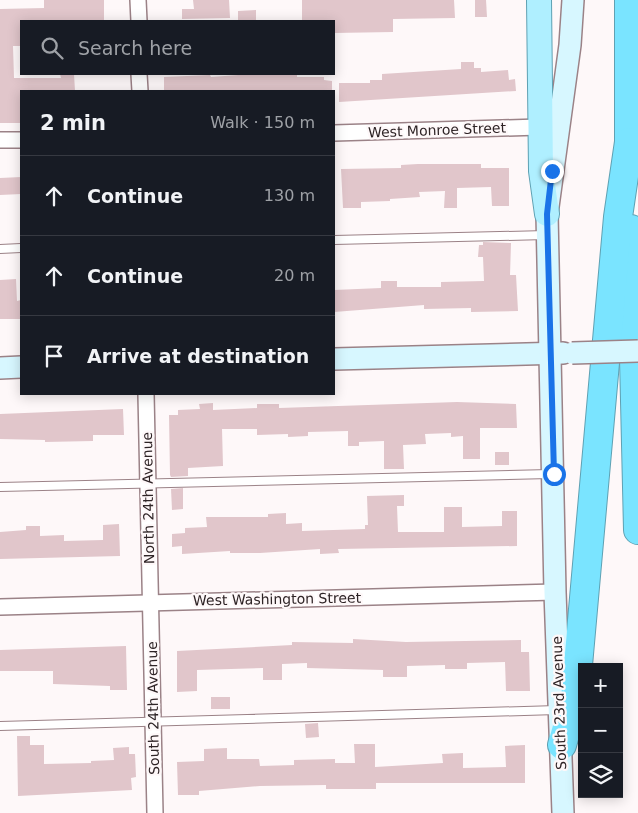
<!DOCTYPE html>
<meta charset="utf-8">
<style>
body{margin:0;font-family:"DejaVu Sans",sans-serif;background:#242831;color:#f1f3f6}
.controls{position:absolute;right:15px;bottom:15px;display:grid;overflow:hidden;border-radius:0px;box-shadow:0 2px 12px #0003}
.controls button{width:45px;height:45px;display:grid;place-items:center;padding:0;border:0;border-bottom:1px solid #363941;background:#171b24;color:#f1f3f6;font:25px sans-serif}
.stop{position:absolute;width:15px;height:15px;margin:-11px;border:4px solid #1a73e8;border-radius:50%;background:#fff}
.stop.end{background:#1a73e8;border-color:#fff;box-shadow:0 1px 5px #0008}
.list{margin:0;padding:0;list-style:none}
h2{display:flex;justify-content:space-between;align-items:center;height:65px;margin:0;padding:0 20px;font-size:21px}
h2 small{font-size:16px;font-weight:400;color:#9ea1a6}
.list li{display:grid;grid-template-columns:32px 1fr auto;gap:15px;align-items:center;box-sizing:border-box;height:80px;padding:0 20px;border-top:1px solid #363941}
.list b{display:block;font-size:19px;white-space:nowrap}
.list em{font-size:16px;font-style:normal;color:#9ea1a6}
.icon{flex:none;width:28px;height:28px;fill:none;stroke:currentColor;stroke-width:2;stroke-linecap:round;stroke-linejoin:round}
.map{position:relative;flex:none;width:638px;height:813px;overflow:hidden}
.search{position:absolute;background:#171b24;box-shadow:0 2px 12px #0003;left:20px;top:20px;width:315px;height:55px;display:flex;align-items:center;gap:12px;box-sizing:border-box;padding:0 18px;border-radius:0px;color:#9ea1a6;font-size:19px}
.panel{position:absolute;background:#171b24;box-shadow:0 2px 12px #0003;left:20px;top:90px;width:315px;height:305px;border-radius:0px}
.map>svg:first-child{display:block}
.building{fill:#e1c6cb}
.lines{fill:none;stroke-linecap:round;stroke-linejoin:round}
.lane-casing{stroke:#9b8287;stroke-width:10}
.street-casing{stroke:#9b8287;stroke-width:18}
.secondary-casing{stroke:#9b8287;stroke-width:24}
.primary-casing{stroke:#5fa1b3;stroke-width:26}
.highway-casing{stroke:#5fa1b3;stroke-width:30}
.lane{stroke:#fff;stroke-width:8}
.street{stroke:#fff;stroke-width:15}
.secondary{stroke:#d7f7ff;stroke-width:21}
.primary{stroke:#afefff;stroke-width:24}
.highway{stroke:#7ae4ff;stroke-width:28}
.secondary-bridge-casing{stroke:#9b8287;stroke-width:24;stroke-linecap:butt}
.secondary-bridge{stroke:#d7f7ff;stroke-width:21}
.route{stroke:#1a73e8;stroke-width:6}
.labels{text-anchor:middle;dominant-baseline:central;stroke-width:4.5;stroke-linejoin:round;paint-order:stroke}
.street-label{font-size:14px;fill:#2e2426;stroke:#fef8f9}
</style>
<div class="map">
<svg width="638" height="813" viewBox="0 0 638 813">
<rect width="100%" height="100%" fill="#fef8f9"/>
<g class="building">
<polygon points="44,0 104,0 104,21 21,21 21,46 13,46 14,78 61,78 60,74 74,74 75,91 21,91 21,123 0,123 0,9 44,8"/>
<polygon points="193,0 229,0 230,18 182,19 182,9 194,9"/>
<polygon points="302,0 454,0 455,18 393,19 393,32 334,33 334,21 302,21"/>
<polygon points="475,0 486,0 487,17 475,17"/>
<polygon points="256,10 256,21 238,21 238,11"/>
<polygon points="461,62 474,62 474,68 481,68 481,72 508,70 509,80 515,79 516,91 339,102 339,83 370,83 370,80 382,80 382,74 461,69"/>
<polygon points="252,74 297,74 297,77 324,77 324,80 332,81 332,91 164,91 164,77 210,75 211,77"/>
<polygon points="418,164 481,164 481,168 509,168 509,206 492,206 491,187 457,188 457,208 444,208 445,191 419,192 420,197 390,199 390,201 361,202 361,208 343,208 341,169 401,168 401,165"/>
<polygon points="21,177 21,194 0,195 0,178"/>
<polygon points="483,242 511,243 510,275 516,275 518,311 471,312 471,308 424,309 424,305 334,312 334,290 381,288 381,281 397,281 397,287 441,287 441,282 484,281 483,257 478,257 479,245 483,245"/>
<polygon points="16,279 17,301 21,300 21,319 0,319 0,280"/>
<polygon points="457,402 516,404 517,428 480,428 480,459 463,459 463,436 451,437 451,433 425,434 426,444 403,445 404,469 384,469 384,441 359,442 359,446 348,446 348,431 308,432 308,436 288,437 288,434 257,435 257,429 222,429 223,466 188,468 188,476 171,477 170,475 169,415 178,415 178,410 200,409 199,404 213,403 213,410 257,408 257,404 279,404 279,408"/>
<polygon points="123,409 124,435 93,435 93,441 45,442 45,440 0,439 0,414"/>
<rect x="495" y="452" width="14" height="13"/>
<polygon points="183,488 183,509 172,510 171,489"/>
<polygon points="404,495 404,506 397,506 398,532 444,532 444,507 462,507 462,527 502,526 502,511 517,511 517,546 338,549 339,553 320,554 320,549 260,553 230,553 230,551 182,554 182,546 172,547 172,534 185,533 185,528 207,527 206,517 268,517 268,514 286,513 286,524 302,523 302,531 365,529 365,525 368,525 367,496"/>
<polygon points="119,524 120,556 0,559 0,532 26,530 26,526 40,526 40,536 64,535 64,541 103,540 103,525"/>
<polygon points="353,639 406,642 521,640 521,652 529,652 530,691 506,691 505,662 467,663 467,669 445,669 445,665 407,666 407,677 383,677 383,670 307,668 307,663 282,664 282,680 263,680 263,668 197,670 197,691 177,692 177,651 292,645 292,642 353,643"/>
<polygon points="126,646 127,690 110,690 110,686 53,684 53,671 0,671 0,650"/>
<rect x="211" y="697" width="19" height="12"/>
<polygon points="318,723 319,737 306,738 305,724"/>
<polygon points="17,736 30,736 30,745 44,745 44,764 91,763 91,761 114,760 113,748 129,747 129,754 135,754 136,777 131,778 132,790 18,796"/>
<polygon points="354,744 375,744 375,767 443,763 442,754 463,753 463,768 506,767 505,746 525,745 525,783 376,783 376,789 326,789 326,785 260,786 199,791 199,795 178,795 177,762 204,761 204,749 227,748 227,759 259,759 260,766 294,765 294,760 335,759 335,763 355,763"/>
</g>
<g class="lines">
<g class="lane-casing">
<g id="lane">
<polyline points="334,240 546,235"/>
<polyline points="0,249 21,248"/>
<polyline points="0,487 550,474"/>
<polyline points="0,726 557,710"/>
</g>
</g>
<g class="street-casing">
<g id="street">
<polyline points="138,0 139,21"/>
<polyline points="139,74 140,91"/>
<polyline points="334,133 539,127"/>
<polyline points="0,140 21,140"/>
<polyline points="146,394 155,813"/>
<polyline points="0,607 555,592"/>
</g>
</g>
<g class="secondary-casing">
<g id="secondary">
<polyline points="334,359 563,353"/>
<polyline points="0,368 21,367"/>
<polyline points="563,813 555,592 547,214 570,45 573,0"/>
</g>
</g>
<g class="primary-casing">
<polyline id="primary" points="539,0 541,171 547,214"/>
</g>
<g class="highway-casing">
<g id="highway">
<polyline points="629,0 629,161"/>
<polyline points="631,229 638,530"/>
<polyline points="562,745 575,699 618,217 629,142"/>
</g>
</g>
<use href="#lane" class="lane"/>
<use href="#street" class="street"/>
<use href="#secondary" class="secondary"/>
<use href="#primary" class="primary"/>
<use href="#highway" class="highway"/>
<g class="secondary-bridge-casing">
<polyline id="secondary-bridge" points="572,353 638,351"/>
</g>
<use href="#secondary-bridge" class="secondary-bridge"/>
</g>
<g class="lines">
<polyline class="route" points="552,171 547,214 554,474"/>
</g>
<g class="labels">
<g class="street-label">
<text transform="translate(437 130) rotate(-2)">West Monroe Street</text>
<text transform="translate(148 498) rotate(-91)">North 24th Avenue</text>
<text transform="translate(277 599) rotate(-1)">West Washington Street</text>
<text transform="translate(559 703) rotate(-92)">South 23rd Avenue</text>
<text transform="translate(153 708) rotate(-91)">South 24th Avenue</text>
</g>
</g>
</svg>
<div class="controls">
<button>+</button>
<button>−</button>
<button><svg class="icon" aria-label="layers" viewBox="0 0 24 24"><path d="M12 4l9 5-9 5-9-5zM3 14l9 5 9-5"/></svg></button>
</div>
<div class="stop" style="left:554px;top:474px"></div>
<div class="stop end" style="left:552px;top:171px"></div>
<div class="search"><svg class="icon" aria-label="search" viewBox="0 0 24 24"><circle cx="10" cy="10" r="6"/><path d="M15 15l6 6"/></svg>Search here</div>
<section class="panel">
<h2>2 min<small>Walk · 150 m</small></h2>
<ul class="list">
<li><svg class="icon" aria-label="ahead" viewBox="0 0 24 24"><path d="M12 20V5M6 11l6-6 6 6"/></svg><div><b>Continue</b></div><em>130 m</em></li>
<li><svg class="icon" aria-label="ahead" viewBox="0 0 24 24"><path d="M12 20V5M6 11l6-6 6 6"/></svg><div><b>Continue</b></div><em>20 m</em></li>
<li><svg class="icon" aria-label="arrive" viewBox="0 0 24 24"><path d="M6 21V4h12l-3 4 3 4H6"/></svg><div><b>Arrive at destination</b></div></li>
</ul>
</section>
</div>
